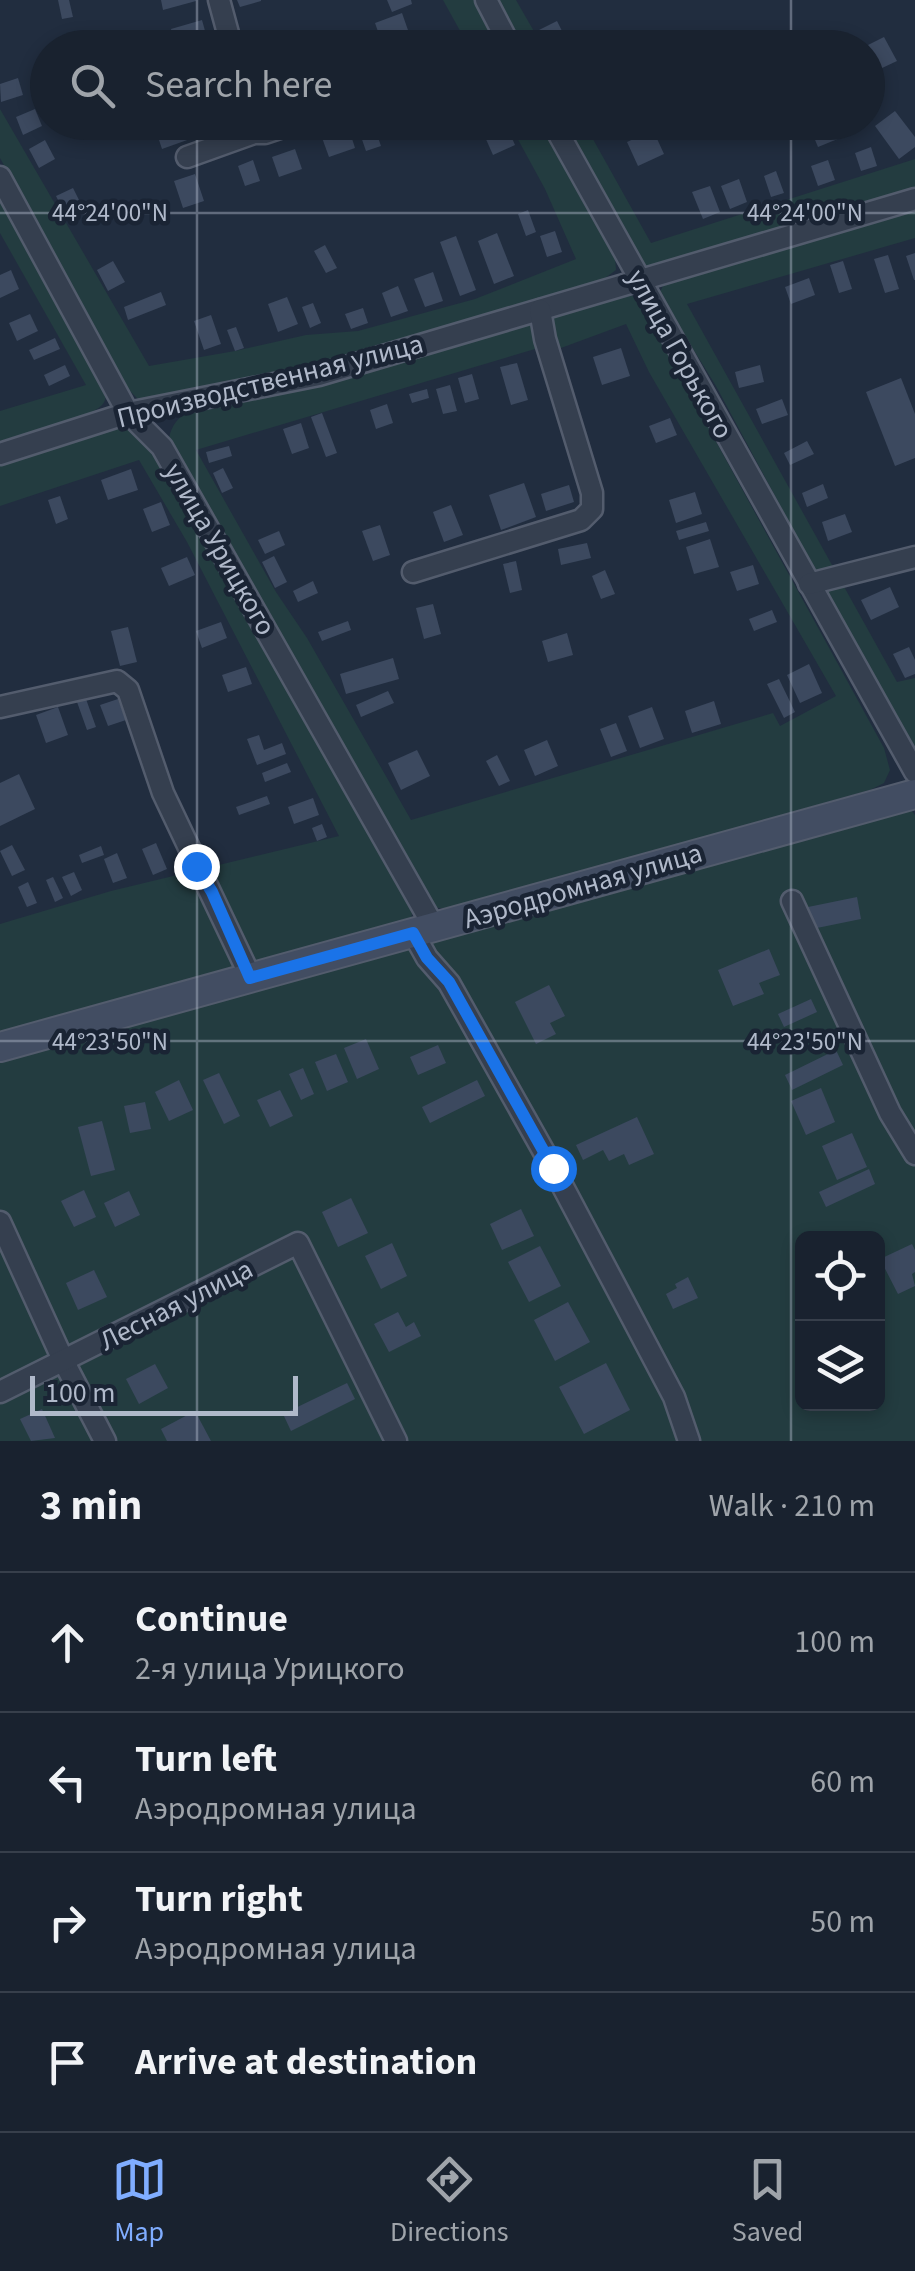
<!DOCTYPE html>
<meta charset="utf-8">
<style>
body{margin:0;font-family:"Source Sans 3",sans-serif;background:#222a37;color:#f1f3f6}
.controls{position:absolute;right:30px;bottom:30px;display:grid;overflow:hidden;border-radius:15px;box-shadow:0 5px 15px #0003}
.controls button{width:90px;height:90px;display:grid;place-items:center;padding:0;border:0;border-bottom:2px solid #373f4b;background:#19222f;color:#f1f3f6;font:50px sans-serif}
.scale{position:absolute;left:30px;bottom:25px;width:268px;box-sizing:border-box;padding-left:10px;border:5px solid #b0b9ca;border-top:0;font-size:28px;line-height:35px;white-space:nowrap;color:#b0b9ca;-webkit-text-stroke:8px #1a2434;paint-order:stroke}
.stop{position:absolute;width:30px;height:30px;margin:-22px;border:8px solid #1a73e8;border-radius:50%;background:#fff}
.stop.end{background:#1a73e8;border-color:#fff;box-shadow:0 2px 10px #0008}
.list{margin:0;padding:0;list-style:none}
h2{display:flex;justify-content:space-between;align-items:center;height:130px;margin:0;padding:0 40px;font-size:42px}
h2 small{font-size:32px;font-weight:400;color:#9fa4aa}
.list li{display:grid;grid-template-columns:65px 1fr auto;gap:30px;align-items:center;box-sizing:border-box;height:140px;padding:0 40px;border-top:2px solid #373f4b}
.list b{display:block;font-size:38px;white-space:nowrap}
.list p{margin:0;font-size:32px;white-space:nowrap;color:#9fa4aa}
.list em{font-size:32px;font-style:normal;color:#9fa4aa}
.icon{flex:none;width:55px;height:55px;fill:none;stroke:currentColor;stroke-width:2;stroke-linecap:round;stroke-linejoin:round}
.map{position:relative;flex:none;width:915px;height:1441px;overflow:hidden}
.search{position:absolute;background:#19222f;box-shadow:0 5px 15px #0003;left:30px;right:30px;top:30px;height:110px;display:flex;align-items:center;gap:25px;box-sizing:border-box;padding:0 35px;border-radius:55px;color:#9fa4aa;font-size:38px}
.sheet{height:690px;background:#19222f}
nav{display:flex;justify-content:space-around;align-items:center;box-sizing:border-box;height:140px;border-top:2px solid #373f4b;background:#19222f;font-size:28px;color:#9fa4aa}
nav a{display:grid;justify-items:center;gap:5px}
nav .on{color:#80adff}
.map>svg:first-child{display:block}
.green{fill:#233c40;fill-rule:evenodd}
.building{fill:#3c495f}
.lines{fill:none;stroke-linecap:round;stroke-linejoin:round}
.street-casing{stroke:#535c6d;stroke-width:25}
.secondary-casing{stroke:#535c6d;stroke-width:32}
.street{stroke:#353f4f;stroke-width:20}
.secondary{stroke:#424d62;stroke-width:28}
.route{stroke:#1a73e8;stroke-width:12}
.ticks{fill:none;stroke:#b0b9ca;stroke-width:2.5;stroke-opacity:0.45}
.labels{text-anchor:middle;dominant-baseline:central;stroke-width:9;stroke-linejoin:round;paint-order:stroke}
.street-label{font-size:28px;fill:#b0b9ca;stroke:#1a2434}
.ticks-label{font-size:25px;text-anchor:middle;fill:#b0b9ca;stroke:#1a2434;stroke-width:9;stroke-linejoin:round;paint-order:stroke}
</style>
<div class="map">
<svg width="915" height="1441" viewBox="0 0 915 1441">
<rect width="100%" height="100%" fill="#212d3f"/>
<g class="green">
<polygon points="443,0 474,0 500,47 469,47"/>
<polygon points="498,0 516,0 543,47 524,47"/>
<polygon points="0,109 149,366 235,351 306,335 358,331 475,299 576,259 545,189 509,123 541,123 615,257 616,270 601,281 442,332 297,367 139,400 128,389 0,158"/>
<polygon points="565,123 584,123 651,243 915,159 915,191 653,269 643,265"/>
<path d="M0,199l103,182c2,8 6,16 -1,24 -13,14 -80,30 -102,36v-30l86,-26 -86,-152z"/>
<polygon points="915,209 915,238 687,304 897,682 915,678 915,749 903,735 716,386 659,294 665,282"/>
<path d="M629,293l11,10 244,445 6,22 -6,13 -14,7 -418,118h-14l-11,-7 -259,-457c4,-30 21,-33 47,-42zM626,324l23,48 187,324 -56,30 -7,-13 -362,107 -104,-182 -31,-46 -80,-142 339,-101 26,-1z"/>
<polygon points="118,426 138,432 158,453 413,907 411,920 0,1038 0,924 111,891 339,836 187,542 139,460 0,506 0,460"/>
<path d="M910,809l5,6v626h-915v-380zM802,1238h76v166h-76z"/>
</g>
<g class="building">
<polygon points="58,0 69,0 73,17 62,19"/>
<polygon points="161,0 196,0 196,1 163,10"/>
<polygon points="237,0 261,0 261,1 240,7"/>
<polygon points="387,0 411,0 412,4 392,12"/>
<polygon points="402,13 409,33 382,43 375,23"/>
<polygon points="202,20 207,38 176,47 171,29"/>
<polygon points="557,21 565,37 547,45 539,30"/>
<polygon points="271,31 276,48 251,48 248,38"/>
<polygon points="884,37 897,61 880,69 868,45"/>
<polygon points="18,78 23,95 1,102 0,84"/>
<polygon points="35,109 42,126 23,135 16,117"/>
<polygon points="895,111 915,137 915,147 899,159 875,126"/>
<polygon points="153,122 184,122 190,139 162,149"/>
<polygon points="825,122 840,122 845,136 818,147 810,128"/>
<polygon points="373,123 381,146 366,151 358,128"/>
<polygon points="348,126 355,148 329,157 321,135"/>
<polygon points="507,127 515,145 493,155 485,137"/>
<polygon points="653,130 664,154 638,166 627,142"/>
<polygon points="45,140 55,159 39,168 29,149"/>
<polygon points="871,147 877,166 861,171 855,153"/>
<polygon points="295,149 302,169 279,177 272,157"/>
<polygon points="253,160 260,181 245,186 238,166"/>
<polygon points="828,160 835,180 818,186 811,166"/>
<polygon points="776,171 784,193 771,197 764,176"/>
<polygon points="195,174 204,201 183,208 174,181"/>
<polygon points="739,179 747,202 730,209 721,186"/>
<polygon points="710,186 720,212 703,219 692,192"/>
<polygon points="73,188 84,210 67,218 56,196"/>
<polygon points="528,210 536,232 526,236 518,214"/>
<polygon points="555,231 562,252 547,257 540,236"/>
<polygon points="497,233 514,276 494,284 478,241"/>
<polygon points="456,236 476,290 460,296 440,242"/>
<polygon points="325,245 337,268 326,273 314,251"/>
<polygon points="915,253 915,280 914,280 906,256"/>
<polygon points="888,255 899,289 885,293 874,259"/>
<polygon points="113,261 125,282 108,291 97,270"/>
<polygon points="843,261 852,289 839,293 830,265"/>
<polygon points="11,270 19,289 0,298 0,275"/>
<polygon points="433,272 443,301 425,307 414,279"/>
<polygon points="809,278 815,295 791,304 785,287"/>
<polygon points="398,286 408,311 391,317 382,293"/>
<polygon points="161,292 166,305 128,320 124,307"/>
<polygon points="287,297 298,324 278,332 268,304"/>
<polygon points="313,303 321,323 310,328 302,307"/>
<polygon points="363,308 368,323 351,329 345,314"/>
<polygon points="30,314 38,331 17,341 9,323"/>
<polygon points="211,315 221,344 204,350 194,321"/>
<polygon points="236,327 244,348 235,351 227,330"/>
<polygon points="55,338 60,349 34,360 29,350"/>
<polygon points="621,348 630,376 602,385 593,357"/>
<polygon points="517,363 528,400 511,405 500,367"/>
<polygon points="65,365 70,376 49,386 44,375"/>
<polygon points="760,365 764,382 739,388 735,372"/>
<polygon points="472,374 479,399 465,403 458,378"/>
<polygon points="901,378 915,414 915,458 895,466 866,392"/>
<polygon points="450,385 457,411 443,414 436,389"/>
<polygon points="427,389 429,398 412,403 409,394"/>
<polygon points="782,399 788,415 762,424 756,409"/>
<polygon points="387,404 393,423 376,429 370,410"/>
<polygon points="322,413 337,453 326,457 311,417"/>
<polygon points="670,418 677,435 656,443 649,426"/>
<polygon points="301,423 309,448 292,454 283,429"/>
<polygon points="807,441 814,454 790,465 784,453"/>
<polygon points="229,446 232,456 209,463 206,452"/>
<polygon points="223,468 233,488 222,493 213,473"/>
<polygon points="131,469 138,490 108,500 101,480"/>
<polygon points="524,483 536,517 501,530 489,495"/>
<polygon points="823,484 828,498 807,507 802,493"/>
<polygon points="569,485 574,502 546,511 541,494"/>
<polygon points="695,492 702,514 676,523 669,500"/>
<polygon points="60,496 68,519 56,524 48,500"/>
<polygon points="161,502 170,525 152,532 143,509"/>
<polygon points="451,505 463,535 444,542 433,512"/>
<polygon points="845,514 852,532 828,541 822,522"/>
<polygon points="706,522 709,531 679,540 676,531"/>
<polygon points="380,525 390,555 373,561 362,531"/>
<polygon points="279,531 285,545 265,554 258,540"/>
<polygon points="710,539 719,567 694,574 686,547"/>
<polygon points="587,543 591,558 561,565 558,549"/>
<polygon points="274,556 287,582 275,588 262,562"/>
<polygon points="187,557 195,575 169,586 161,568"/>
<polygon points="516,561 522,590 510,593 503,564"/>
<polygon points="753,565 759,584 737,591 730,572"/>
<polygon points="605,570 615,594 601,599 592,576"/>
<polygon points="313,581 318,593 298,602 293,591"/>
<polygon points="890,587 899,607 871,620 861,600"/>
<polygon points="433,604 441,634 424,639 416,608"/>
<polygon points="772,610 777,622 754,631 749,619"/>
<polygon points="348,621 351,630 322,641 318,632"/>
<polygon points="221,622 227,638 202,648 196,631"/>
<polygon points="128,627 137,662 120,666 111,631"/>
<polygon points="567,633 573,655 548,662 542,641"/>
<polygon points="909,647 915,660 915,674 905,678 893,654"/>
<polygon points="393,658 399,679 346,694 340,674"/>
<polygon points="809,664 822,693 800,703 787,675"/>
<polygon points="246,667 252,684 228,692 222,675"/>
<polygon points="779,679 795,712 784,718 767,684"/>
<polygon points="388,691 394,703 361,717 356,705"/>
<polygon points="86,699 96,727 87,730 77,702"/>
<polygon points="118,699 126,720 108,726 100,705"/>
<polygon points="714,701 721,724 692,733 685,711"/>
<polygon points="58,707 68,735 46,743 36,715"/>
<polygon points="652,707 664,739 640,748 628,716"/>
<polygon points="616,723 627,751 611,757 600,729"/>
<polygon points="259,735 264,750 282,743 286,754 257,765 247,739"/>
<polygon points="547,740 558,766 535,776 524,750"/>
<polygon points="417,750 430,776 401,790 388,763"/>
<polygon points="497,755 510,781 499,786 486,761"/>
<polygon points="287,763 291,772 265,782 262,773"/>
<polygon points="19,774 35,809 0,826 0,783"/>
<polygon points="267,796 270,804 239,815 236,807"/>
<polygon points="313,798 319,815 294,824 288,807"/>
<polygon points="322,824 327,837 317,841 312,828"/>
<polygon points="156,843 167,869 153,875 142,849"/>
<polygon points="12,845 25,870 12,876 0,851"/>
<polygon points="101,846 104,855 82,863 79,855"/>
<polygon points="117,853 127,878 113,883 104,859"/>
<polygon points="74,872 82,890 71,896 62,877"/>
<polygon points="53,877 63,898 55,902 46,880"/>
<polygon points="28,882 37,903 27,907 18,887"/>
<polygon points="857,897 861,919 812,929 808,907"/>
<polygon points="769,949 780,975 759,983 764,994 733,1006 718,970"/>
<polygon points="549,985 565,1016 550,1023 556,1034 536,1044 515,1002"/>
<polygon points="811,999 817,1012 784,1027 778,1014"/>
<polygon points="366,1039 379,1069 357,1079 344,1048"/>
<polygon points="438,1045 446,1063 418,1075 410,1057"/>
<polygon points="836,1050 843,1065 792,1090 785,1075"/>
<polygon points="336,1054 348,1082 327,1091 315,1062"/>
<polygon points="303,1068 314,1094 301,1100 289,1074"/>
<polygon points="219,1073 240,1116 224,1124 203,1080"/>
<polygon points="179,1080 193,1110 169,1121 155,1092"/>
<polygon points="477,1080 485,1096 430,1123 422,1107"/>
<polygon points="821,1088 835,1122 806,1135 791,1101"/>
<polygon points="280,1090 293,1116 270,1127 257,1100"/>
<polygon points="145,1102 151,1129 130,1133 124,1106"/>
<polygon points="637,1117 654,1154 629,1165 624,1154 609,1161 603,1150 583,1160 576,1145"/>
<polygon points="102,1121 115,1170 91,1176 78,1127"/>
<polygon points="852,1133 867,1167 837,1180 822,1146"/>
<polygon points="869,1169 875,1184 826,1207 819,1192"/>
<polygon points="84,1190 96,1217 74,1227 61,1201"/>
<polygon points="129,1191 140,1215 115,1227 104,1203"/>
<polygon points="351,1198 368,1233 338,1247 322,1212"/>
<polygon points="521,1209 534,1236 502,1250 490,1224"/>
<polygon points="392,1243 407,1276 381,1289 365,1256"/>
<polygon points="912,1244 915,1250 915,1272 912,1274 915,1286 898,1294 880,1259"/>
<polygon points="540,1246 561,1286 529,1302 508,1262"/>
<polygon points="94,1270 107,1297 78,1310 66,1283"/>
<polygon points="688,1277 698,1298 673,1309 666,1294 677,1288 675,1284"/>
<polygon points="568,1302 590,1342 555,1361 534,1320"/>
<polygon points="398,1312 406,1327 414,1322 421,1336 389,1352 374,1324"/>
<polygon points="606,1363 630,1410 584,1434 559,1387"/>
<polygon points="155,1364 168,1388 139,1404 126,1379"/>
<polygon points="347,1383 355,1399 291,1431 283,1414"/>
<polygon points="42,1409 55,1438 31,1441 20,1419"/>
<polygon points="195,1411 211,1441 167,1441 161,1429"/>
</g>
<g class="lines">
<g class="street-casing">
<g id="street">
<polyline points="219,0 232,48"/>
<polyline points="486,0 511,48"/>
<polyline points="552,122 915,772"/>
<polyline points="187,157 254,133 265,133 298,122"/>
<polyline points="0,177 128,413 162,447 434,927"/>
<polyline points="0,454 128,413 319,375 915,199"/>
<polyline points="413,572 581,520 592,509 592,493 545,339 540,310"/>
<polyline points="809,584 915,557"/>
<polyline points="0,707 117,681 128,690 163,793 251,978"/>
<polyline points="792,901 890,1113 915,1154"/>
<polyline points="413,933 427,958 449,983 553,1168 674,1397 689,1441"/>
<polyline points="0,1222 64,1362 105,1441"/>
<polyline points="0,1392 298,1243 396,1441"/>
</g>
</g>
<g class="secondary-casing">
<polyline id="secondary" points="0,1047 915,794"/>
</g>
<use href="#street" class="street"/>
<use href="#secondary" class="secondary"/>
</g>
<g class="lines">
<polyline class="route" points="196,866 212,892 250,978 413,933 427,958 449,982 553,1168"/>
</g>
<path class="ticks" d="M197,0v48M791,0v48M197,122v1319M791,122v1319M0,213h915M0,1041h915"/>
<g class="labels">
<g class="street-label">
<text transform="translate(680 354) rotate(61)">улица Горького</text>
<text transform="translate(270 381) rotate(-14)">Производственная улица</text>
<text transform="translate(220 549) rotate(60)">улица Урицкого</text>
<text transform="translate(583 886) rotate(-16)">Аэродромная улица</text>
<text transform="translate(176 1305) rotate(-27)">Лесная улица</text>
</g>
</g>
<g class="ticks-label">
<text x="110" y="221">44°24'00"N</text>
<text x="805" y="221">44°24'00"N</text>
<text x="110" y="1050">44°23'50"N</text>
<text x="805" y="1050">44°23'50"N</text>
</g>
</svg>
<div class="controls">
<button><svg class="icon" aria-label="locate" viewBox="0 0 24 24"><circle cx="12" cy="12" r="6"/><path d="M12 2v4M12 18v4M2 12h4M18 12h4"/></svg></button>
<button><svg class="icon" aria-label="layers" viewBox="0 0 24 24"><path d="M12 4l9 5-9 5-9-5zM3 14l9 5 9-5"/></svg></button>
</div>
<div class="scale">100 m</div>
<div class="stop" style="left:553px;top:1168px"></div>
<div class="stop end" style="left:196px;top:866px"></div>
<div class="search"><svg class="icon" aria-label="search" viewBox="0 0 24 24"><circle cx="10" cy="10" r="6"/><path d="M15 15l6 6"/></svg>Search here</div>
</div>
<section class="sheet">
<h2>3 min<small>Walk · 210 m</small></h2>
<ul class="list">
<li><svg class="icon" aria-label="ahead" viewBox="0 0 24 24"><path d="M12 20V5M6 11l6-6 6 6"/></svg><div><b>Continue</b><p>2-я улица Урицкого</p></div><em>100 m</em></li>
<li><svg class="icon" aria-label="left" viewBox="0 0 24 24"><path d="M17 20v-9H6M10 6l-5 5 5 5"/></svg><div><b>Turn left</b><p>Аэродромная улица</p></div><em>60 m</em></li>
<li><svg class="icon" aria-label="right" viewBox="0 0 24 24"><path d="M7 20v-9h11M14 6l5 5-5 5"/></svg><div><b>Turn right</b><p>Аэродромная улица</p></div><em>50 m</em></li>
<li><svg class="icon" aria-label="arrive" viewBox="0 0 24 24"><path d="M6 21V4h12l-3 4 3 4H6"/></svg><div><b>Arrive at destination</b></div></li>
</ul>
</section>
<nav>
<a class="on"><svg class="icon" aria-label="map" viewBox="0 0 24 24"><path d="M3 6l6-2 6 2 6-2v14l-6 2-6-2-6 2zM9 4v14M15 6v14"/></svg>Map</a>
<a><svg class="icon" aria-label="directions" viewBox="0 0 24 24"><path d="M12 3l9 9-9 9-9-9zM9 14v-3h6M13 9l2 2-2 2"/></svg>Directions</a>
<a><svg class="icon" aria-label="saved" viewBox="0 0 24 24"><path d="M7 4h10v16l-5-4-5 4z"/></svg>Saved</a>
</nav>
